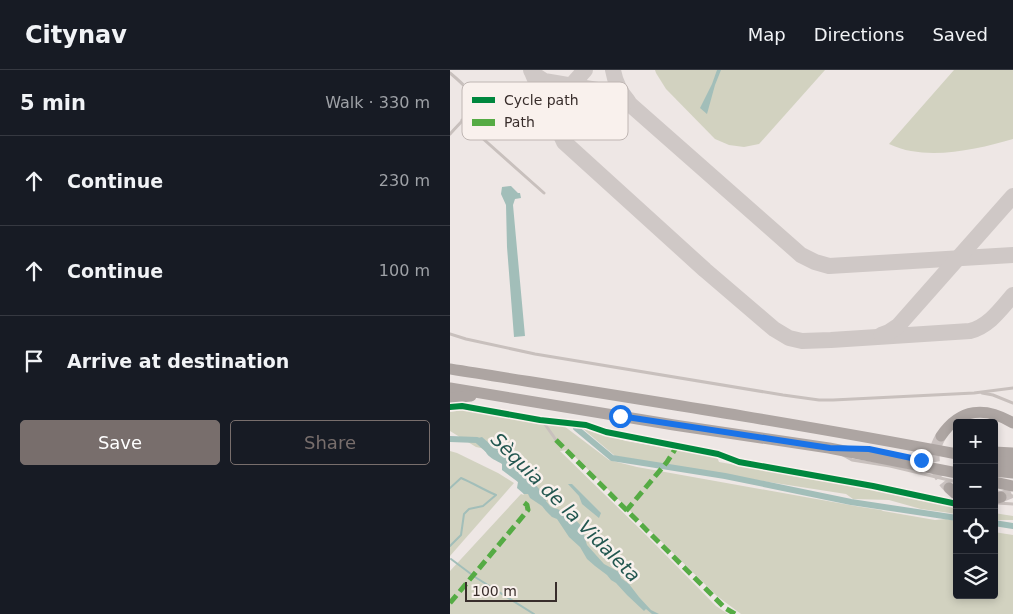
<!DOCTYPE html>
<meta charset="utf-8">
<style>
body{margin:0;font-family:"DejaVu Sans",sans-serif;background:#242831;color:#f1f3f6}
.controls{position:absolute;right:15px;bottom:15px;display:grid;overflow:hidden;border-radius:5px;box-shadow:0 2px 8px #0003}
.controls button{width:45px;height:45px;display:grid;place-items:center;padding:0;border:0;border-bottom:1px solid #363941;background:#171b24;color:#f1f3f6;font:25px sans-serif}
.scale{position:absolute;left:15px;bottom:12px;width:92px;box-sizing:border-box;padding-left:5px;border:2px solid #382d2b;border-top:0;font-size:14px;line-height:18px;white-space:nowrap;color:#382d2b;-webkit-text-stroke:4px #f9f1ed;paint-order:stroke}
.stop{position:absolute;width:15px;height:15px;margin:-11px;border:4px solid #1a73e8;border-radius:50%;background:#fff}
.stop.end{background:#1a73e8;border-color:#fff;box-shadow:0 1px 5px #0008}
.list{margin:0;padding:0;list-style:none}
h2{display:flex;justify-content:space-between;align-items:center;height:65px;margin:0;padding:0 20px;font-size:21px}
h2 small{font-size:16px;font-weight:400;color:#9ea1a6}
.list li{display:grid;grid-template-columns:32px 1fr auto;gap:15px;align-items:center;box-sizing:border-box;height:90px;padding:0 20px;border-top:1px solid #363941}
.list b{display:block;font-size:19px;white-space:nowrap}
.list em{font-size:16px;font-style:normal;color:#9ea1a6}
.actions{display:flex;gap:10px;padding:15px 20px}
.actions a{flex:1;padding:11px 0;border:1px solid #786e6c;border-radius:5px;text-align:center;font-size:18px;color:#786e6c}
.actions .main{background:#786e6c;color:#fff}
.icon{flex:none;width:28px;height:28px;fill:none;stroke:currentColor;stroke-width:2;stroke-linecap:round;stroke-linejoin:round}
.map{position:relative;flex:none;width:563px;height:544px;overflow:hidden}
header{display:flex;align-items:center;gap:30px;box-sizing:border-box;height:70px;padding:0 25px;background:#171b24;border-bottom:1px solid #363941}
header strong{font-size:24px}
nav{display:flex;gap:28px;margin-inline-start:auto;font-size:18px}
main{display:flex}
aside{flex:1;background:#171b24}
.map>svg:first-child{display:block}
.green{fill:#d2d2c0}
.water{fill:#a2beb9}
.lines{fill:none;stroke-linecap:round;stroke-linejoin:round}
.stream{stroke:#a2beb9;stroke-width:2}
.canal{stroke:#a2beb9;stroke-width:6}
.taxiway{stroke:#cfc8c6;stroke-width:16}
.primary-tunnel{stroke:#cac2c0;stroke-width:11;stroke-dasharray:11 5.5;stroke-linecap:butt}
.lane{stroke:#c8c0bd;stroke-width:3}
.primary{stroke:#ada5a2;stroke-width:11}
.quiet{stroke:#55ab44;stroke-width:5;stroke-dasharray:10 5;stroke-linecap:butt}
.cycleway-casing{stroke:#f9f1ed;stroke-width:9}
.cycleway{stroke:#00873e;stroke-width:6}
.route{stroke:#1a73e8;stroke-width:6}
.labels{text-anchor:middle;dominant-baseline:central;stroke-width:5;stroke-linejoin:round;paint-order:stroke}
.water-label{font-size:19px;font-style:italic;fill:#235750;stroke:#f9f1ed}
.key{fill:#f9f1ed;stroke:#bfb6b3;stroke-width:1}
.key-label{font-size:14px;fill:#382d2b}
</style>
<header>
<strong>Citynav</strong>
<nav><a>Map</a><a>Directions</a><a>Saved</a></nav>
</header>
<main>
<aside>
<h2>5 min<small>Walk · 330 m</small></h2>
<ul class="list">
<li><svg class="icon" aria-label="ahead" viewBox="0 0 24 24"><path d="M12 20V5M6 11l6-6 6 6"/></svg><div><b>Continue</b></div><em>230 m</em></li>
<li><svg class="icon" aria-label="ahead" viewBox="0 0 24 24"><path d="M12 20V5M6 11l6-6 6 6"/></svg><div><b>Continue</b></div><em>100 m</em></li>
<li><svg class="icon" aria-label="arrive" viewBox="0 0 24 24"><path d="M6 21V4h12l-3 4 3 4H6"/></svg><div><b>Arrive at destination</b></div></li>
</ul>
<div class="actions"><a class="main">Save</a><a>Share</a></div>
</aside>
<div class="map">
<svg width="563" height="544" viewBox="0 0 563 544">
<rect width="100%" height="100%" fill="#eee7e5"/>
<g class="green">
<polygon points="205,0 375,0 309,74 294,77 279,75 265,69 216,19 206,3"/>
<path d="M504,0h59v69c-30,9 -70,18 -102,12 -7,-1 -15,-4 -22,-7z"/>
<polygon points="13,340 114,356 159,390 187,397 411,437 431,440 433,441 485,450 496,449 507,451 507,525 544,525 544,462 563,465 563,544 291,544 267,526 118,380 110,381 191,460 266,536 278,544 0,544 0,501 71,424 74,425 54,383 26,377 0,361 0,342"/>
<polygon points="132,358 176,371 267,387 269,392 430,421 507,436 507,444 471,439 439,430 403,429 396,424 300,409 165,386"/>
<polygon points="0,381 7,383 48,403 64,413 0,486"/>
<polygon points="544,443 563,446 563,450 544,450"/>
</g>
<g class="water">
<polygon points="267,0 271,0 265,15 257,44 250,38 262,14"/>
<polygon points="61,116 68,123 70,123 71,128 65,129 63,135 75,266 64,267 57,177 56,135 51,124 52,117"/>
<path d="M32,367l8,7 13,4 12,12 22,17 -3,6 6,7 5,3 3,5 -2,3 4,5c2,2 5,2 7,3 11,3 23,14 29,23l-2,3 3,10 17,19 15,8 2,6 8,6 10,13 12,13 8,4h-7l-6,-5 -2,2 -17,-16 -11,-12 -5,-3 -4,-5 -12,-9 -8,-7 -7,-12 -11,-10 -12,-18 -5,-2 -6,-6 -4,-5 -12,-8 -2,-4h-4l-7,-6 1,-6 -16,-12v-6c-5,-3 -12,-6 -15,-10 -4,-5 -5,-11 -9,-16z"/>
<polygon points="118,414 122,414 151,443 149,448 138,439 132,434 129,426"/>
</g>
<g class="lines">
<g class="stream">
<path d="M0,418l11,-10c12,5 23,12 35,17l-13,11 -14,3 -5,5 -3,21 -11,11"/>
<polyline points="1,489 21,504"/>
<polyline points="25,507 84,544"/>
</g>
<g class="canal">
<polyline points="126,358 162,388 275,406 401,432 507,448"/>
<polyline points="0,369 27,370 37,379"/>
<polyline points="544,453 563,456"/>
</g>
<g class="taxiway">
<polyline points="81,0 85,5 94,11 153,21 167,25 174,29 351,185 365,192 379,196 563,185"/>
<path d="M135,0c-22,25 -38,38 -21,72l141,128 69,59 15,9 13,3 29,-1 139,-9c19,-5 30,-21 43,-36"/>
<path d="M163,0c2,12 7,22 15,31"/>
<polyline points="82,2 104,55"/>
<polyline points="431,265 439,262 448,256 563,126"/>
</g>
<g class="primary-tunnel">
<path d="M491,366c-12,20 -8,35 8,52"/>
<polyline points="551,427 563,422"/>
</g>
<g class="lane">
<path d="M0,3c6,5 13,11 18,17 14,16 -8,32 -18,44"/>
<polyline points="12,50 94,123"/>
<polyline points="0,264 16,269 85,284 333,325 369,330 383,330 524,323 563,318"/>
<polyline points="532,323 543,325 563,333"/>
<polyline points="92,350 106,370"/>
<polyline points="393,385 402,390 440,396 507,412"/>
<polyline points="544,421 563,426"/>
<polyline points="547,433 563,434"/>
</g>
<g class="primary">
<path d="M0,299c169,27 339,53 507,85"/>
<polyline points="0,318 224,355 379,378 507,403"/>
<polyline points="0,328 21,326"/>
<path d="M491,366c19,-28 44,-30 72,-13"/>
<polyline points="544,382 563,383"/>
<polyline points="544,391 563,393"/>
<polyline points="544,401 563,403"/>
<polyline points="544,412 563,416"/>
<polyline points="499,418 507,425"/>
<polyline points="544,429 551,427"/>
</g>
<g class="quiet">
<polyline points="106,370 275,538 285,544"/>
<polyline points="176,441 217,392 227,376"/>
<polyline points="0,533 78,440 77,435 72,431"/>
</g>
<g class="cycleway-casing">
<polyline id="cycleway" points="0,337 12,336 90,350 136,355 156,362 268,384 289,392 423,416 507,434"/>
</g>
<use href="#cycleway" class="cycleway"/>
</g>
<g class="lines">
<polyline class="route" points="170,346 380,378 419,379 471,390"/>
</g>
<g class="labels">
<g class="water-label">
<text transform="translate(116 437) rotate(45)">Sèquia de la Vidaleta</text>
</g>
</g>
<rect x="12" y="12" width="166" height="58" rx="8" class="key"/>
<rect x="22" y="27" width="23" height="6" fill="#00873e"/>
<rect x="22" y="49" width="23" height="7" fill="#55ab44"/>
<g class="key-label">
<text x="54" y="35">Cycle path</text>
<text x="54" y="57">Path</text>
</g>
</svg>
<div class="controls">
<button>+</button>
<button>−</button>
<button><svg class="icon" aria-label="locate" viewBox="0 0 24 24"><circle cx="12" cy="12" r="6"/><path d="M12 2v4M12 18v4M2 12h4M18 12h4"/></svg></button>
<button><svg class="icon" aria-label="layers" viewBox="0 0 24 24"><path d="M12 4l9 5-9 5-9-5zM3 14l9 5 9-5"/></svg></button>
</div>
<div class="scale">100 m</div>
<div class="stop" style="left:170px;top:346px"></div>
<div class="stop end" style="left:471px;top:390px"></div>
</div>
</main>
